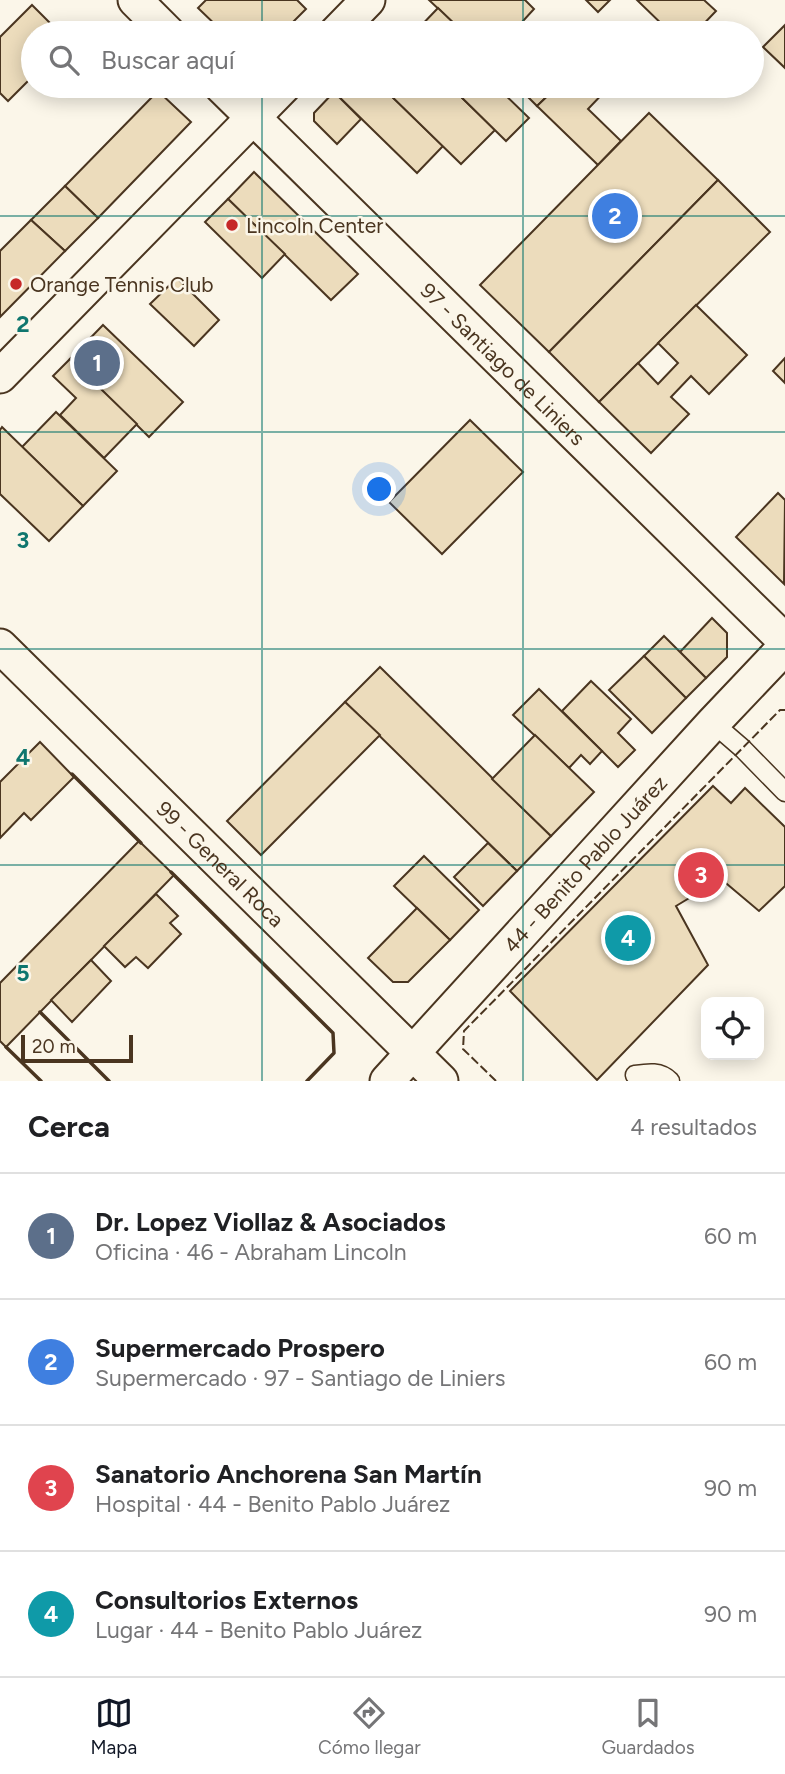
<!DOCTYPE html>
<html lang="es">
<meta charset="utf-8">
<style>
body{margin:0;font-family:Figtree,sans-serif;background:#f6f6f6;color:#202124}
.controls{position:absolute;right:21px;bottom:21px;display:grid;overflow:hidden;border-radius:14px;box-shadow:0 4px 18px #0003}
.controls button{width:63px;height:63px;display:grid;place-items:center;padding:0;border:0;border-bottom:2px solid #e0e0e0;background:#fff;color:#202124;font:35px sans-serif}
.scale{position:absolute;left:21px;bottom:18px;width:112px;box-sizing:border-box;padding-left:7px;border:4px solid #4a3520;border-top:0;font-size:19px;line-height:24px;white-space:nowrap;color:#4a3520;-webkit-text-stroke:5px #fbf6e9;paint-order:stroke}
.you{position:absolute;left:380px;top:490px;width:24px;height:24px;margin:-18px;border:5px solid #fff;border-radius:50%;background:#1a73e8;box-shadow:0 0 0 10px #1a73e833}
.badge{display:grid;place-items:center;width:46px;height:46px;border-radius:50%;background:#111827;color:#fff;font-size:23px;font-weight:700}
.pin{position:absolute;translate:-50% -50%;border:4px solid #fff;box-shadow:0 2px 7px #0006}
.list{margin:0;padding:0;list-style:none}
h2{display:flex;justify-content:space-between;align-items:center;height:91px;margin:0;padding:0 28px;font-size:30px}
h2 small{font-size:23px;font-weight:400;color:#757577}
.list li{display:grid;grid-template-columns:46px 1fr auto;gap:21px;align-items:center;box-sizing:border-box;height:126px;padding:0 28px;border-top:2px solid #e0e0e0}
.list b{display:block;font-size:26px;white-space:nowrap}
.list p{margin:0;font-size:23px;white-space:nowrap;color:#757577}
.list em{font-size:23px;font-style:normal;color:#757577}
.icon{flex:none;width:38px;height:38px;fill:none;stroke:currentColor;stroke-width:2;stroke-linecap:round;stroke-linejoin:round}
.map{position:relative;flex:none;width:785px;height:1081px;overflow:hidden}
.search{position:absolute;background:#fff;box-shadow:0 4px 18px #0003;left:21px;right:21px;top:21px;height:77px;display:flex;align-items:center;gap:18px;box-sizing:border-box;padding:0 24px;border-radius:38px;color:#757577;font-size:26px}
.sheet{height:595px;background:#fff}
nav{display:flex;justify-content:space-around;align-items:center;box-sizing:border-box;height:98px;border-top:2px solid #e0e0e0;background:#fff;font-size:19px;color:#757577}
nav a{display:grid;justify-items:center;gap:4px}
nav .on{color:#111827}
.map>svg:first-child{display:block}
.building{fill:#ecdcbc;stroke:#4a3520;stroke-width:2}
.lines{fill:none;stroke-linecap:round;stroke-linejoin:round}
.service-casing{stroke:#4a3520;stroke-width:21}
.minor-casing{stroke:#4a3520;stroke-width:37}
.service{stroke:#fbf6e9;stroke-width:18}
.minor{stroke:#fbf6e9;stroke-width:33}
.fence{stroke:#4a3520;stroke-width:2;stroke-dasharray:9 3.5;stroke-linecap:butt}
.wall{stroke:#4a3520;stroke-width:3.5}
.grid{fill:none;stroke:#0f766e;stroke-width:2;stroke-opacity:0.55}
.poi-dot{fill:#c62828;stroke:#fbf6e9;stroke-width:2.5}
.labels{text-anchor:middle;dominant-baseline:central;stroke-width:5;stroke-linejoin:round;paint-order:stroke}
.poi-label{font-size:21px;fill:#4a3520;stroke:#fbf6e9;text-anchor:start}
.street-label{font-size:21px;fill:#4a3520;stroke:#fbf6e9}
.grid-label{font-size:23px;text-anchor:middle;font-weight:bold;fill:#0f766e;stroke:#fbf6e9;stroke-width:5;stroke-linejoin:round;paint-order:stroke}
</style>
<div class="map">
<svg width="785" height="1081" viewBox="0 0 785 1081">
<rect width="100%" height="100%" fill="#fbf6e9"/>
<g class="building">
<polygon points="206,0 297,0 306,9 282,33 224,33 198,8"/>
<polygon points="429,0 525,0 534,9 512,33 464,33"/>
<polygon points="586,0 610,0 598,12"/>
<polygon points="637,0 704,0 716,11 695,33 671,33"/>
<polygon points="32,5 60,33 33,33 33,76 8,101 0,93 0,37"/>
<polygon points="438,8 464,33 414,33"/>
<polygon points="785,25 785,68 763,47"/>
<polygon points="341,86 381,86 443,146 417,173 334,92"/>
<polygon points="381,86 450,86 495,130 461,164"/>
<polygon points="450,86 496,86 529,118 506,141"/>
<polygon points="517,86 558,86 537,106"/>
<polygon points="558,86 610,86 588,109 621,141 598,165 537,106"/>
<polygon points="158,91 191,122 98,218 65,186"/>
<polygon points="334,92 361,119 337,144 314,121 314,113"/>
<polygon points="649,113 718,180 549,352 480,285"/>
<polygon points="254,172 358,274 331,300 228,199"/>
<polygon points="718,180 770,232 599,402 549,352"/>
<polygon points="65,186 98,218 65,251 31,220"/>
<polygon points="228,199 285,254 262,278 205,222"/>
<polygon points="31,220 65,251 0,317 0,251"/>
<polygon points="177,278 219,320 194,346 150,304"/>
<polygon points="696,305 747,355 709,394 691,376 671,397 689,414 651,453 599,402 638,363 658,384 678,363 658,343"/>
<polygon points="103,325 183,402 149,437 70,359"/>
<polygon points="785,358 785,383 773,371"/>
<polygon points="70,359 137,424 104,458 60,415 76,398 53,376"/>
<polygon points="56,412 117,471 83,506 22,447"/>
<polygon points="470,420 523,472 442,554 389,502"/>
<polygon points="2,427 83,506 49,541 0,494 0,430"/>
<polygon points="778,493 785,500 784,584 736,537"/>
<polygon points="712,618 727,633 727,657 706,678 680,652"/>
<polygon points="664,636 706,678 686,698 644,656"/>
<polygon points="644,656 686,698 652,733 609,690"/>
<polygon points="380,667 551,836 517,871 345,702"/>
<polygon points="591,681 631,719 618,733 635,750 618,767 562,711"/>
<polygon points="539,689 602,751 590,764 581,755 569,768 513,715"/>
<polygon points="345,702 380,735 261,855 227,821"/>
<polygon points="535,735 594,792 551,836 492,779"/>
<polygon points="40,742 74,777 31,820 24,813 0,838 0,782"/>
<polygon points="713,786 731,803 745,788 785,827 785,886 759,911 721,879 676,906 708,965 597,1080 510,991"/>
<polygon points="139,841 174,875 6,1047 0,1041 0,983"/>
<polygon points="488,843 517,871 483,906 454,877"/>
<polygon points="424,856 479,910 450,940 394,886"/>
<polygon points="156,894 178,916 170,923 181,934 148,968 136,957 125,967 104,946"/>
<polygon points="417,908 450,940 408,982 393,982 368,958"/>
<polygon points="91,960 111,981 72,1022 51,1000"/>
</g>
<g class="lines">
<g class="service-casing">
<g id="service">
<polyline points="713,723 742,748 785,792"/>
<path d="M635,1075c13,-2 25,-4 35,6"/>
</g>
</g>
<g class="minor-casing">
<g id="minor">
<polyline points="135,0 168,33"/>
<polyline points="336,33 368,0"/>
<path id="s1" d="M221,86l564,555"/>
<polyline points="0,376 284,86"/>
<path id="s2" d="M0,646l441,435"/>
<path id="s3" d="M387,1081l326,-358 72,-76"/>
</g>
</g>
<use href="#service" class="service"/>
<use href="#minor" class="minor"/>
<polyline class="fence" points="496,1081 463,1049 464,1031 780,710 785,710"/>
<g class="wall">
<polyline points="72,774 141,843"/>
<polyline points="171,872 333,1033 334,1053 307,1081"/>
<polyline points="40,1012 109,1081"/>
<polyline points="6,1047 41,1081"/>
</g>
</g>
<path class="grid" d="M262,0v33M523,0v33M262,86v995M523,86v995M0,216h785M0,432h785M0,649h785M0,865h785"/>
<g class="poi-dot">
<circle cx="232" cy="225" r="7"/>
<circle cx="16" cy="284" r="7"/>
</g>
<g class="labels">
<g class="poi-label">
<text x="246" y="225">Lincoln Center</text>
<text x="30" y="284">Orange Tennis Club</text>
</g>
<g class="street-label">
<text stroke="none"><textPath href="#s1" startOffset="396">97 - Santiago de Liniers</textPath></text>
<text stroke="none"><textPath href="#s2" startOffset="310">99 - General Roca</textPath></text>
<text stroke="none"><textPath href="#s3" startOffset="294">44 - Benito Pablo Juárez</textPath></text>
</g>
</g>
<g class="grid-label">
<text x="23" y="332">2</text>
<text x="23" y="548">3</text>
<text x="23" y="765">4</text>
<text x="23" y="981">5</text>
</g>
</svg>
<div class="controls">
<button><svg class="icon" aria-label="locate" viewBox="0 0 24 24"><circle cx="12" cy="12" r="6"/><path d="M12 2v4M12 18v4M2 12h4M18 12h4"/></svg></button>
</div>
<div class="scale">20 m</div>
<div class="you"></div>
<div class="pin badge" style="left:97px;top:363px;background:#5c6f8a">1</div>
<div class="pin badge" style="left:615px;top:216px;background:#3f7fe0">2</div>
<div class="pin badge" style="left:701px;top:875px;background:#e0444e">3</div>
<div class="pin badge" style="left:628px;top:938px;background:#0f9aa8">4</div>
<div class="search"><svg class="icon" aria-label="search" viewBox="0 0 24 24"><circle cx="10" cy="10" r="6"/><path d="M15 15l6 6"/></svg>Buscar aquí</div>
</div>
<section class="sheet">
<h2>Cerca<small>4 resultados</small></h2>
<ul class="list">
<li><span class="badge" style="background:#5c6f8a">1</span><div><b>Dr. Lopez Viollaz &amp; Asociados</b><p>Oficina · 46 - Abraham Lincoln</p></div><em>60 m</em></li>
<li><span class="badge" style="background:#3f7fe0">2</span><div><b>Supermercado Prospero</b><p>Supermercado · 97 - Santiago de Liniers</p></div><em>60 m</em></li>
<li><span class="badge" style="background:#e0444e">3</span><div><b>Sanatorio Anchorena San Martín</b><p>Hospital · 44 - Benito Pablo Juárez</p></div><em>90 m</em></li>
<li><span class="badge" style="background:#0f9aa8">4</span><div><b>Consultorios Externos</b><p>Lugar · 44 - Benito Pablo Juárez</p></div><em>90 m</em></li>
</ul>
</section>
<nav>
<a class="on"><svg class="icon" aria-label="map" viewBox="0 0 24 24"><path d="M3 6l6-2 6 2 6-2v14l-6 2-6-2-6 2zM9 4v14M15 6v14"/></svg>Mapa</a>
<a><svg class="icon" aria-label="directions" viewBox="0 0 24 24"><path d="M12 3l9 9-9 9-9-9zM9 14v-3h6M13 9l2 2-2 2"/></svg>Cómo llegar</a>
<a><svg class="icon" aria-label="saved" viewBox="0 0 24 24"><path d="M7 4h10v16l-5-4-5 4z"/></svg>Guardados</a>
</nav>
